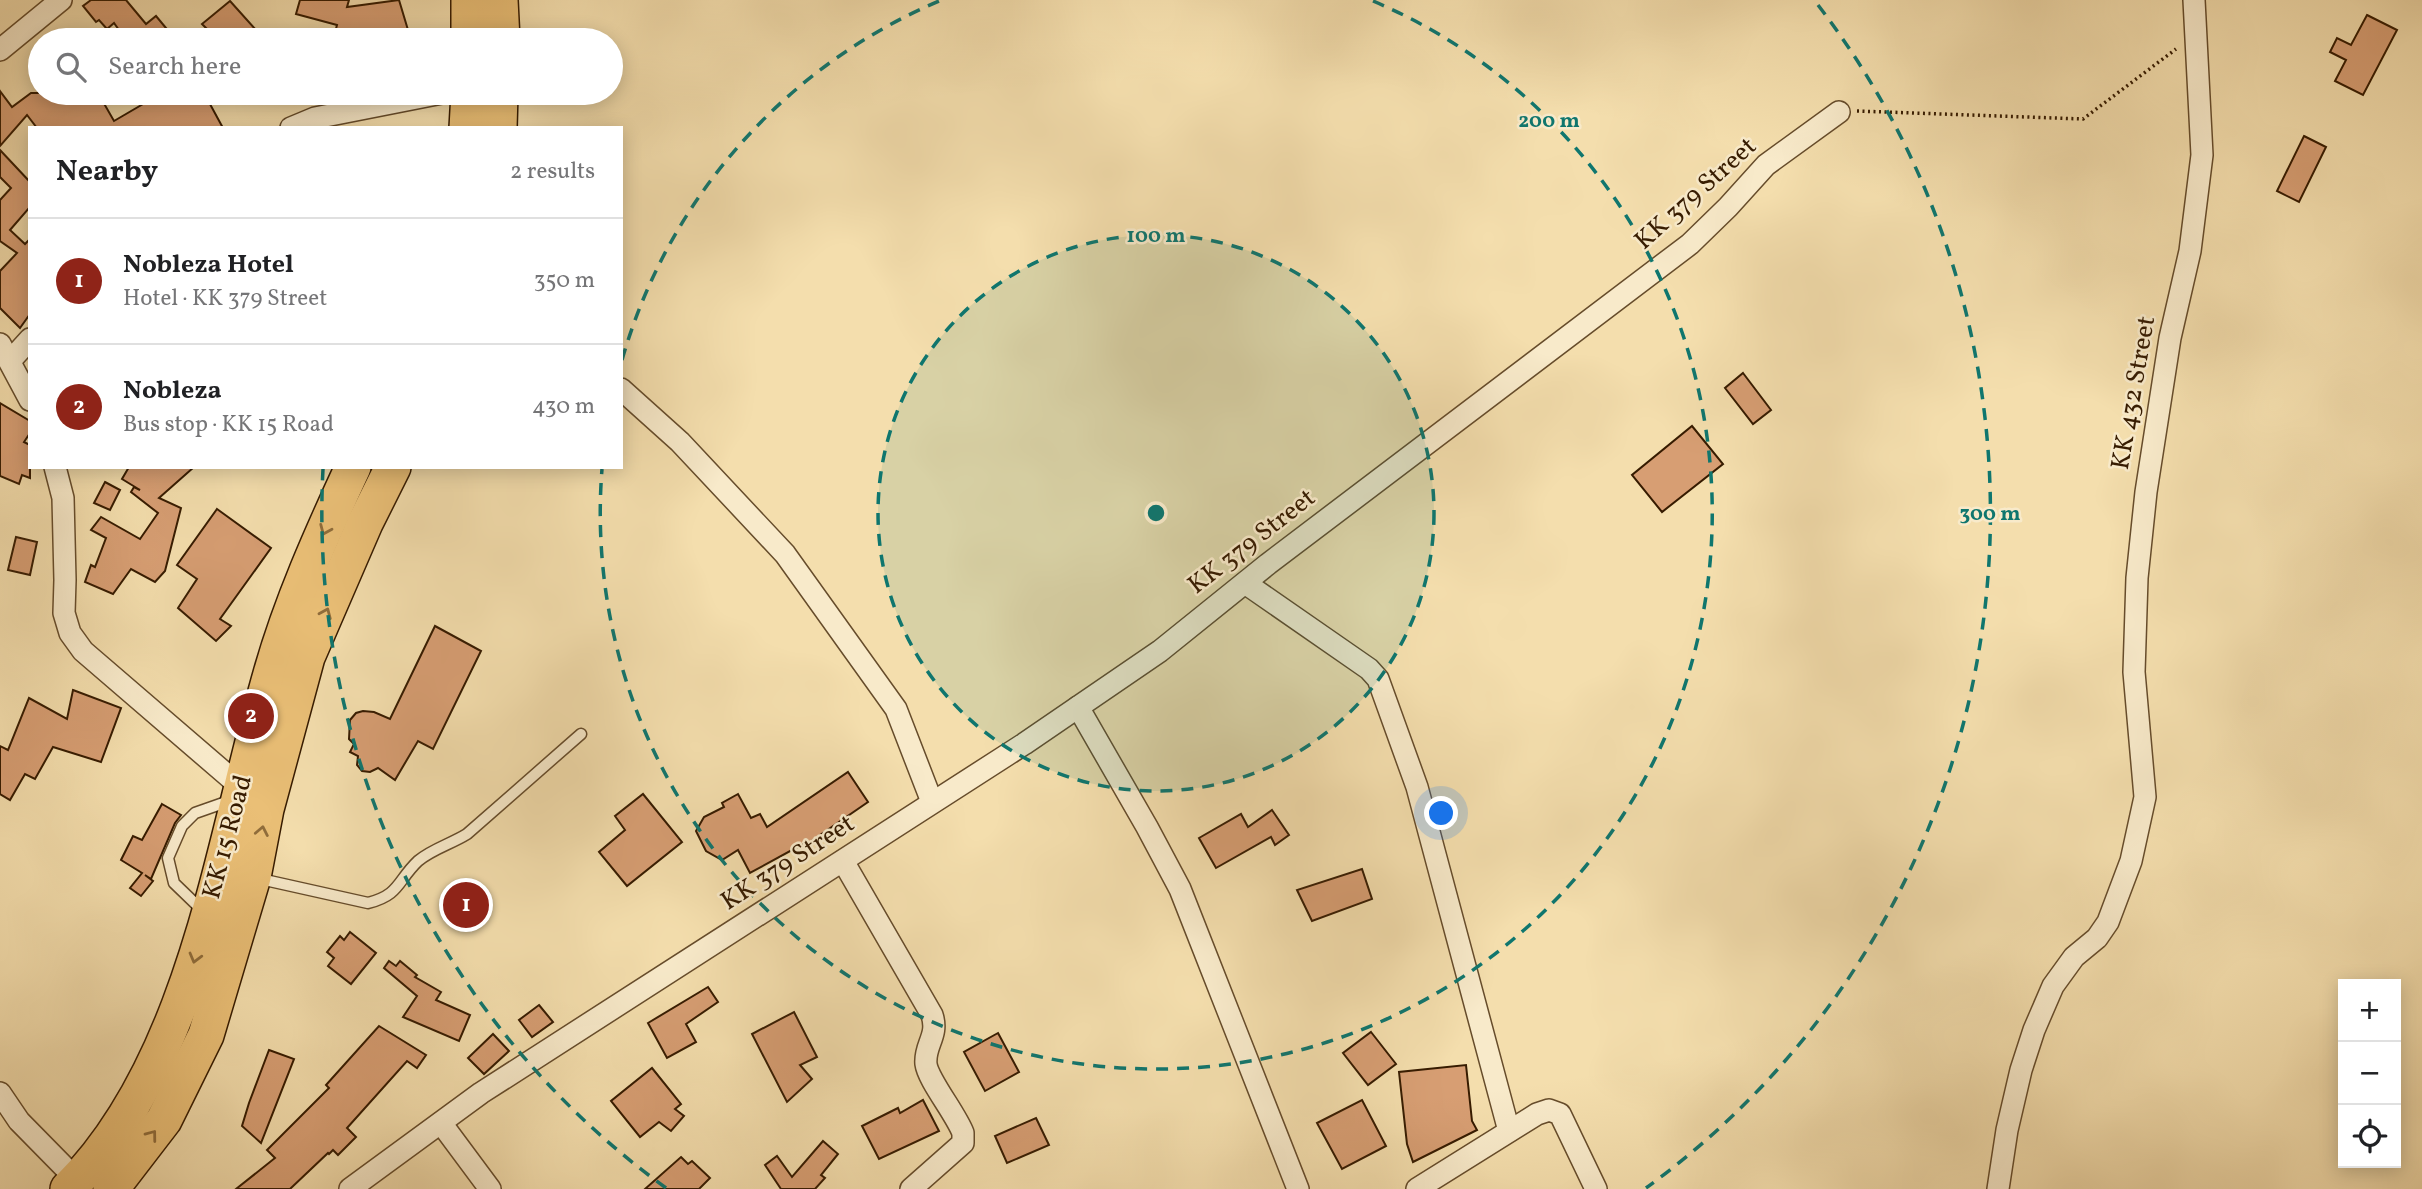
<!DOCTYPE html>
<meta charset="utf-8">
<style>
body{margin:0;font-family:Vollkorn,serif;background:#f6f6f6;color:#202124}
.controls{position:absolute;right:21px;bottom:21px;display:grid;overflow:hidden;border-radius:0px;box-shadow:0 4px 18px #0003}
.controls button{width:63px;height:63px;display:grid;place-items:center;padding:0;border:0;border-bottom:2px solid #e0e0e0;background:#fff;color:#202124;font:35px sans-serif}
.you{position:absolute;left:1442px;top:814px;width:24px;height:24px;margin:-18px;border:5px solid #fff;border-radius:50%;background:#1a73e8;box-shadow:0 0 0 10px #1a73e833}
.badge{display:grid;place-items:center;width:46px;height:46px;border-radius:50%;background:#8f2418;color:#fff;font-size:23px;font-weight:700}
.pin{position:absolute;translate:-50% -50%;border:4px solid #fff;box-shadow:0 2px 7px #0006}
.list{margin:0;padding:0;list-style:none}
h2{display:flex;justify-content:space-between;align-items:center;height:91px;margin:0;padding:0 28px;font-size:30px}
h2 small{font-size:23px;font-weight:400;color:#757577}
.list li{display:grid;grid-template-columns:46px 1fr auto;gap:21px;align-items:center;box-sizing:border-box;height:126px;padding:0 28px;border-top:2px solid #e0e0e0}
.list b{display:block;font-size:26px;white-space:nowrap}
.list p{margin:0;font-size:23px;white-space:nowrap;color:#757577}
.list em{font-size:23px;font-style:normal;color:#757577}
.icon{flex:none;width:38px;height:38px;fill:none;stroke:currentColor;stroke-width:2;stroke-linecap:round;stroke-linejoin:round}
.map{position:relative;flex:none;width:2422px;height:1189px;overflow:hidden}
.search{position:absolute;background:#fff;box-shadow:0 4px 18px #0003;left:28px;top:28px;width:595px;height:77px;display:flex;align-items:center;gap:18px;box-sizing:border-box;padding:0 24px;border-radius:38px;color:#757577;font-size:26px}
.panel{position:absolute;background:#fff;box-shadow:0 4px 18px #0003;left:28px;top:126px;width:595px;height:343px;border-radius:0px}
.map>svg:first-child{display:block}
.building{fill:#d79e73;stroke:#361b00;stroke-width:2}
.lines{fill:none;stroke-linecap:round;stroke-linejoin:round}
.service-casing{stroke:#664c2b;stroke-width:13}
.minor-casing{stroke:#664c2b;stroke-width:24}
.trunk-casing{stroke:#361b00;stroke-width:38}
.path{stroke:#361b00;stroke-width:3.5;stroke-dasharray:2 3.5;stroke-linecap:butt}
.service{stroke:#f8eaca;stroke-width:10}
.minor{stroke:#f8eaca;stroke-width:21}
.trunk{stroke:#eabf76;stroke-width:35}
.oneway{stroke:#906d3b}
.ring{fill:none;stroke:#0f766e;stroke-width:3.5;stroke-dasharray:12 9}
.labels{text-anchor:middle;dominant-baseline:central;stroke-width:5;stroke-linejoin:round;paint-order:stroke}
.street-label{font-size:26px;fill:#361b00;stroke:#f8eaca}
.centre{fill:#0f766e;stroke:#f8eaca;stroke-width:3.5}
.ring-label{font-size:21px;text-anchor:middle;font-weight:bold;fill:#0f766e;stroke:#f8eaca;stroke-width:5;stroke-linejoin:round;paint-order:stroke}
</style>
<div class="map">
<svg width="2422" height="1189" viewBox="0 0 2422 1189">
<rect width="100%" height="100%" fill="#f4dead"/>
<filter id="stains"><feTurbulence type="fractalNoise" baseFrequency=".00286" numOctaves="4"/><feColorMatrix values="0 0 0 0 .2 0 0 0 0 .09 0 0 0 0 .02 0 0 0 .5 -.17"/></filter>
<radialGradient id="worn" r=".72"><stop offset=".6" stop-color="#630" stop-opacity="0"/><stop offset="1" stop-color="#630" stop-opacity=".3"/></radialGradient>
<g class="building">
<polygon points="91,0 126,0 146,24 156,16 176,40 126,40 114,23 107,29 99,20 96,22 83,6"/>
<polygon points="300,0 349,0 347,7 399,0 411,40 333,40 337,25 296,14"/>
<polygon points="230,1 265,40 194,40 207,29 202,24"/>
<polygon points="2367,15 2397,30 2363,95 2335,81 2346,60 2330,52 2337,38 2351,45"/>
<polygon points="0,91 12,107 31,93 98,93 114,121 162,93 204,93 223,128 37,128 27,115 0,146"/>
<polygon points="2304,136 2326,147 2299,202 2277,191"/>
<polygon points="0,150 30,182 30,207 10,230 25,244 30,239 30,314 20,328 0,308 0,271 17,253 0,241 0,200 11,188 0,177"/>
<polygon points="1743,373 1771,410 1753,424 1725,388"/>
<polygon points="0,403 30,421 30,433 24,442 30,445 30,478 22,475 19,484 0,476"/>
<polygon points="1692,426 1723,464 1662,512 1632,475"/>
<polygon points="129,467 194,467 159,498 181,508 165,571 155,582 131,569 113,594 85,582 91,565 95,567 106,538 91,530 101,517 140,539 158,513 131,492 134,487 140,490 122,479"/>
<polygon points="105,482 120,490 110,510 94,503"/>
<polygon points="217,509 271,548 220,619 231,626 216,641 178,608 197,579 177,565"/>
<polygon points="16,537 37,542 30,575 8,570"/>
<polygon points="435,626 481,651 433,749 418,741 395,780 378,768 370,772 362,771 357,765 358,756 350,752 354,744 349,739 350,720 356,713 363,711 374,712 390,719"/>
<polygon points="73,690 121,708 101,762 53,747 35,779 25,774 10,800 0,794 0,746 8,750 29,698 67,719"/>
<polygon points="848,772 868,802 804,846 803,844 750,873 738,850 722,860 706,851 696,831 704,817 724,807 722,803 738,794 751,818 760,814 767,827"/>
<polygon points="643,794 682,842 627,886 599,852 625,830 615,816"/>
<polygon points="162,804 181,815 175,823 151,879 145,875 153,881 141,896 130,888 142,873 121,860 133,836 142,840"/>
<polygon points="1272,810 1289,835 1275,845 1271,837 1216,868 1199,838 1241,814 1248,827"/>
<polygon points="1362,869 1372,899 1312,921 1297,890"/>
<polygon points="350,932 376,953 351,984 328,966 334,958 327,952 340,936 344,940"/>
<polygon points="389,961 396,966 400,961 417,975 415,977 441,992 436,1000 470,1015 459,1041 403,1017 417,996 384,968"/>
<polygon points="708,987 718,1002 686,1024 696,1042 667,1058 648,1023"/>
<polygon points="539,1005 553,1022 532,1037 519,1020"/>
<polygon points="794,1012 817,1057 800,1065 812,1079 787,1102 752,1034"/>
<polygon points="379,1026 426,1055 417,1068 407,1061 347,1128 356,1137 338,1155 333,1150 329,1154 328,1153 290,1189 236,1189 275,1158 267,1150 329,1088 326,1085"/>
<polygon points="1371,1032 1396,1064 1368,1085 1343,1053"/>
<polygon points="998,1033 1019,1072 985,1091 964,1052"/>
<polygon points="493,1034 509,1051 484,1074 468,1058"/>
<polygon points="269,1050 294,1059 261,1143 242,1126 249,1103"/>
<polygon points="1466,1065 1472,1121 1477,1130 1413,1162 1407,1144 1399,1072"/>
<polygon points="652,1068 681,1104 675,1109 684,1116 671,1131 659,1122 640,1137 611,1101"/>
<polygon points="923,1100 939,1131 879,1159 862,1126 898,1108 900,1113"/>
<polygon points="1362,1100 1386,1146 1342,1169 1317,1123"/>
<polygon points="1036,1118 1049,1145 1007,1163 995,1136"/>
<polygon points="823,1141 838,1154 821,1175 825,1178 815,1189 781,1189 765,1165 777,1156 792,1177"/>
<polygon points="681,1157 688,1164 692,1161 710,1178 699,1189 645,1189"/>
</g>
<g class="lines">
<g class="service-casing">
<g id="service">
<path d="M256,878l112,25c32,-8 29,-22 50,-42 14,-12 33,-17 49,-27l114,-100"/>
<polyline points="203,911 174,883 168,858 182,826 195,813 232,800"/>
</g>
</g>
<g class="minor-casing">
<g id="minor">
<polyline points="0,50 61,0"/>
<polyline points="291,128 315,118 442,93"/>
<polyline points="0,344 30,400"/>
<polyline points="10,361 30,339"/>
<polyline points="621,389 680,442 785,554 896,709 932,802"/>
<polyline points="55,467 63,498 65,580 64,613 70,633 83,651 241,787"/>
<polyline points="1245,583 1369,669 1378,679 1417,787 1509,1131"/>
<polyline points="1078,707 1147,827 1180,889 1298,1189"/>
<path d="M843,861l89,154c7,21 -8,30 -6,49 2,16 30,50 37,69v10l-52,46"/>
<polyline points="0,1093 19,1121 77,1180"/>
<polyline points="441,1123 490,1189"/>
<polyline points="350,1189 481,1093 1024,744 1160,651 1268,564 1690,244 1728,207 1766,165 1839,112"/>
<polyline points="1417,1189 1537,1114 1549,1110 1560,1114 1596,1189"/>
<polyline points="1998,1189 2007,1130 2021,1070 2034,1030 2053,986 2074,957 2097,938 2108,922 2131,861 2145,797 2134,672 2137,578 2146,492 2170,338 2190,251 2202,155 2194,0"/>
</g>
</g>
<g class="trunk-casing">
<g id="trunk">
<polyline points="469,0 469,40"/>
<polyline points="500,0 502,40"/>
<polyline points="467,128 469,93"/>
<polyline points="499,128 500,93"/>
<path d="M68,1189c128,-127 155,-348 203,-515 20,-71 51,-140 82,-207"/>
<polyline points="111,1189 164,1120 206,1035 253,877 266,809 307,657 365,523 393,467"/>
</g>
</g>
<polyline class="path" points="1857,111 2083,119 2176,49"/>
<use href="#service" class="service"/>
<use href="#minor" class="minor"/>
<use href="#trunk" class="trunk"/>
</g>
<defs><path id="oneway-chevron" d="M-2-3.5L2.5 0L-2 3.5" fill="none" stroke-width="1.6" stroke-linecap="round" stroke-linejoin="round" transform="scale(1.75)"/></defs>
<g class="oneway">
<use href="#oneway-chevron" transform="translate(325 530) rotate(113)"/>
<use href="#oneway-chevron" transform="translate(326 613) rotate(-67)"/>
<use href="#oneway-chevron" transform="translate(262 831) rotate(-79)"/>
<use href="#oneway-chevron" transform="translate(195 958) rotate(105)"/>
<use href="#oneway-chevron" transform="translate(152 1135) rotate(-53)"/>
</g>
<circle cx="1156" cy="513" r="278" fill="#0f766e" fill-opacity=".12"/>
<g class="ring">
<circle cx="1156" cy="513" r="278"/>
<path d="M622 360A556 556 0 0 1 939 1M1373 1A556 556 0 1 1 602 469"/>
<path d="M666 1188A834 834 0 0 1 323 469M1818 5A834 834 0 0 1 1646 1188"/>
</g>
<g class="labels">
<g class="street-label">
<text transform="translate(1696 194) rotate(-42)">KK 379 Street</text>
<text transform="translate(2134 393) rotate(-80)">KK 432 Street</text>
<text transform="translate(1252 542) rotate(-38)">KK 379 Street</text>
<text transform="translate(228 837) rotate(-75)">KK 15 Road</text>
<text transform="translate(788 863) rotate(-33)">KK 379 Street</text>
</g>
</g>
<circle cx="1156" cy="513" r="10" class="centre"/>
<g class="ring-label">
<text x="1549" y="127">200 m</text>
<text x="1156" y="242">100 m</text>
<text x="1990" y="520">300 m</text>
</g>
<rect width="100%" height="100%" filter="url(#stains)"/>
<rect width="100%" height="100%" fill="url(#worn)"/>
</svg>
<div class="controls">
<button>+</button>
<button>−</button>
<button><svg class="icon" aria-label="locate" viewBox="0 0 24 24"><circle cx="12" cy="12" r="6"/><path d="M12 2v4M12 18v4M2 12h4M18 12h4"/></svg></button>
</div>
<div class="you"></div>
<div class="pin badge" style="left:466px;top:905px">1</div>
<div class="pin badge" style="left:251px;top:716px">2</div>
<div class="search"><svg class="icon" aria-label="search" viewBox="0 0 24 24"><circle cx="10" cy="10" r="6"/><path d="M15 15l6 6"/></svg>Search here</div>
<section class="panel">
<h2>Nearby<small>2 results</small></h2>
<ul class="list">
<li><span class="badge">1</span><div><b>Nobleza Hotel</b><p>Hotel · KK 379 Street</p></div><em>350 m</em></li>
<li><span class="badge">2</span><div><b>Nobleza</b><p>Bus stop · KK 15 Road</p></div><em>430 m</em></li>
</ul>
</section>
</div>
